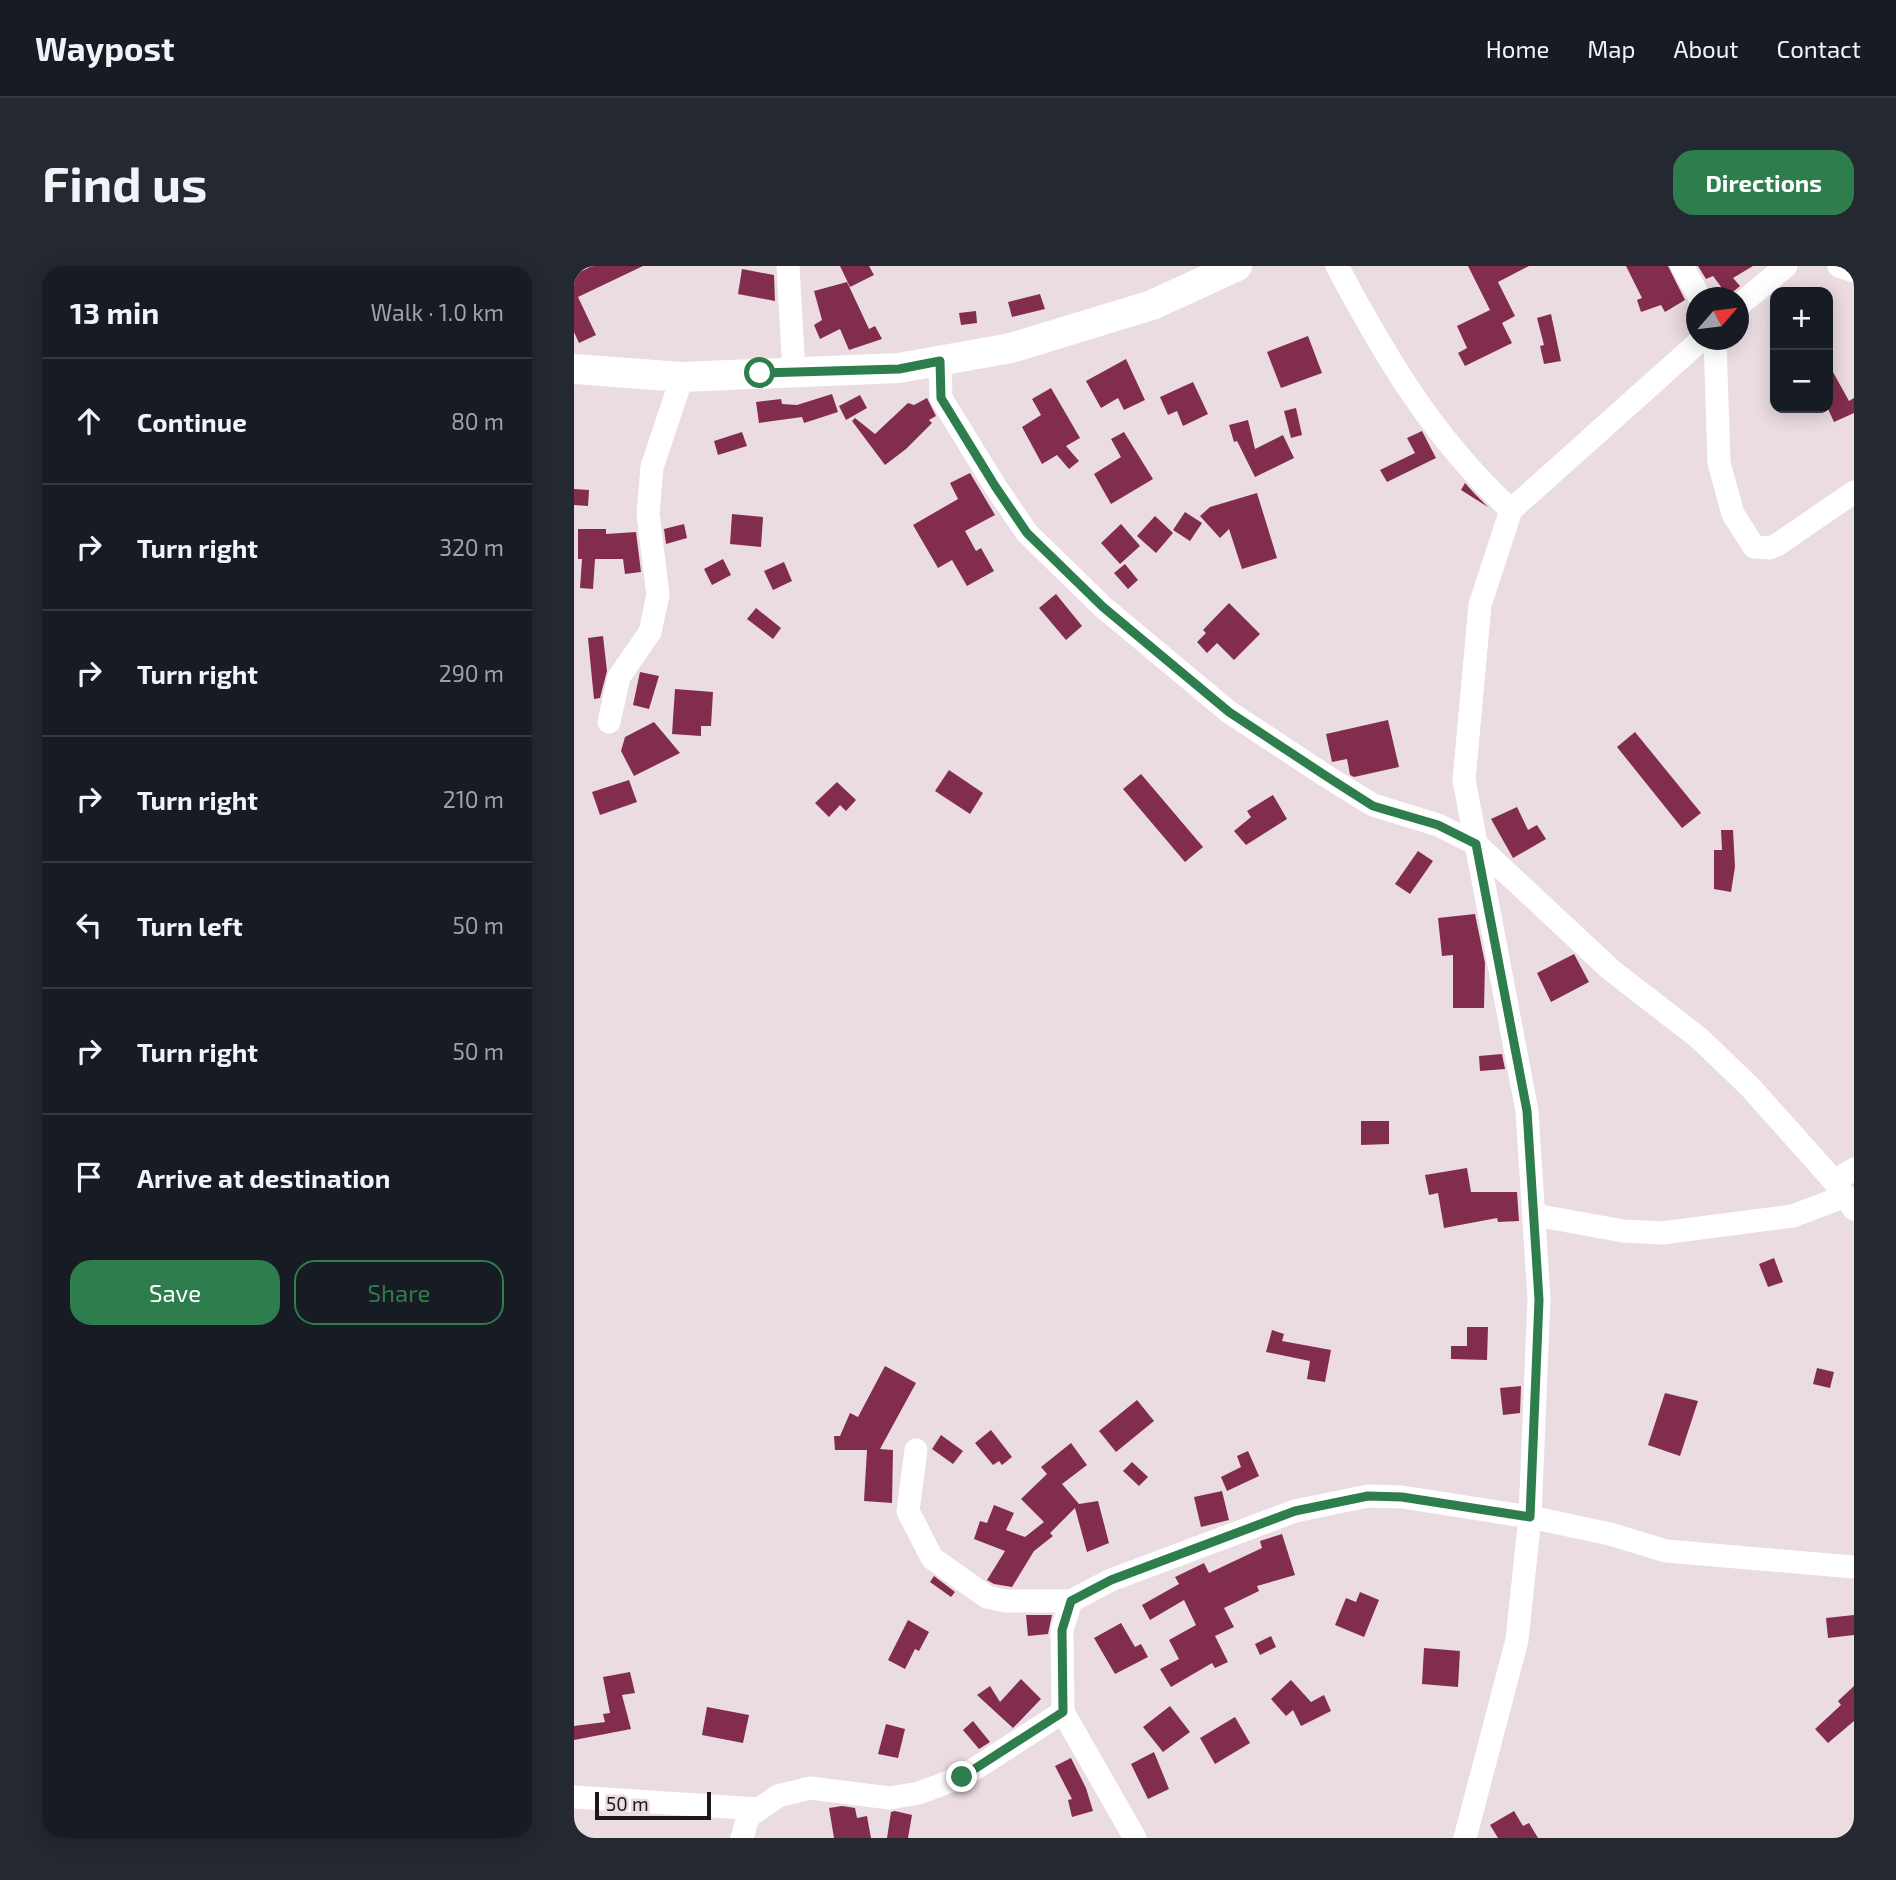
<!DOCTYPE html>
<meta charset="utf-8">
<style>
body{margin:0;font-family:"Exo 2",sans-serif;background:#242831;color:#f1f3f6}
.controls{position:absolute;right:21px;top:21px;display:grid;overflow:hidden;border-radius:14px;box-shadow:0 4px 18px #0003}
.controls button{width:63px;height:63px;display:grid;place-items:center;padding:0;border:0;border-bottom:2px solid #363941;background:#171b24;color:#f1f3f6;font:35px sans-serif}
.compass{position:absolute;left:1112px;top:21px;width:63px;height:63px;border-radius:50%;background:#171b24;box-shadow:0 4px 18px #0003;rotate:62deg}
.scale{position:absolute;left:21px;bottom:18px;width:116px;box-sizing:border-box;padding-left:7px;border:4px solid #1c1718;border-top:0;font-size:19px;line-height:24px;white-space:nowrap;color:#1c1718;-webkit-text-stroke:5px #eadce0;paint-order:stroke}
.stop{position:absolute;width:21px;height:21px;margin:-16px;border:5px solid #2e7d4d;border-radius:50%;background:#fff}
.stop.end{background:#2e7d4d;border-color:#fff;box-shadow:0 2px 7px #0008}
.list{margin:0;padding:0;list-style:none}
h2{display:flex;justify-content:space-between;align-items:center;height:91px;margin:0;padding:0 28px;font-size:30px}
h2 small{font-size:23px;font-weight:400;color:#9ea1a6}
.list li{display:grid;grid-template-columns:46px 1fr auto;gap:21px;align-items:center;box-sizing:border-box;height:126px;padding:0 28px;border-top:2px solid #363941}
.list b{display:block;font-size:26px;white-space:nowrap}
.list em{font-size:23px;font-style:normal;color:#9ea1a6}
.actions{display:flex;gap:14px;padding:21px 28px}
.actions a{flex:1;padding:16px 0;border:2px solid #2e7d4d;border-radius:21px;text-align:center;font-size:24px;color:#2e7d4d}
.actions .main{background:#2e7d4d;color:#fff}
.icon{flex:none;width:38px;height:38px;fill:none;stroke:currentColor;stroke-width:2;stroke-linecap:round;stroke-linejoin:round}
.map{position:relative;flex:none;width:1280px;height:1572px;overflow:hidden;border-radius:21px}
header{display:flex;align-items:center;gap:42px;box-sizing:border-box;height:98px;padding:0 35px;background:#171b24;border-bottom:2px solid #363941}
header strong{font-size:33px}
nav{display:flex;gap:38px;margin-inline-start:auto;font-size:24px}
.intro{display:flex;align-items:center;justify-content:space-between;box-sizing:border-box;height:168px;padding:0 42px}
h1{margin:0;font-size:49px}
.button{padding:18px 32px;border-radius:21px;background:#2e7d4d;color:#fff;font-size:24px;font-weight:700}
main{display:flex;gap:42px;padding:0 42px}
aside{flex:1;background:#171b24;border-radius:21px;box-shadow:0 4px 18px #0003}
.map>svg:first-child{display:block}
.building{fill:#822d4d}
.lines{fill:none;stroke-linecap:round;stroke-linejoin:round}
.minor{stroke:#fff;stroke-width:23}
.major{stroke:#fff;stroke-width:30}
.route{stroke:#2e7d4d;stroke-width:9}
</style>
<header>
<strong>Waypost</strong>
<nav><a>Home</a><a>Map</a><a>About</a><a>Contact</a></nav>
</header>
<div class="intro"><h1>Find us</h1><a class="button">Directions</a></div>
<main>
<aside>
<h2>13 min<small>Walk · 1.0 km</small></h2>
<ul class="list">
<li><svg class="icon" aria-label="ahead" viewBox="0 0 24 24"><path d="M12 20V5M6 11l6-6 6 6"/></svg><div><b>Continue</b></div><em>80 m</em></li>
<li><svg class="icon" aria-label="right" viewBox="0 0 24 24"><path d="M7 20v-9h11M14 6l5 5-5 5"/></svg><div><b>Turn right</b></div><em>320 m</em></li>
<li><svg class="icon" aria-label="right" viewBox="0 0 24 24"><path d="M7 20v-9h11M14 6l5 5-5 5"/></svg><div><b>Turn right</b></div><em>290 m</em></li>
<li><svg class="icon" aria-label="right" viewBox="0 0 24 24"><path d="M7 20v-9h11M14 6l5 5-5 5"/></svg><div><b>Turn right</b></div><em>210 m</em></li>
<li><svg class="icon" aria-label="left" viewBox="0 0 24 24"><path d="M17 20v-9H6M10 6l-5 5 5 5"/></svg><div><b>Turn left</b></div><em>50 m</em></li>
<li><svg class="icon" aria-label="right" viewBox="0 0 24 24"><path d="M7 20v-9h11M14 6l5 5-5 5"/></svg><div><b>Turn right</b></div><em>50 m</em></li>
<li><svg class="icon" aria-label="arrive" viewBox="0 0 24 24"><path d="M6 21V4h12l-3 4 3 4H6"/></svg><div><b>Arrive at destination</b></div></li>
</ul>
<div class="actions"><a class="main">Save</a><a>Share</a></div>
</aside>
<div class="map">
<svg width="1280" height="1572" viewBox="0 0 1280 1572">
<rect width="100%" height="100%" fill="#eadce0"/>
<g class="building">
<polygon points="18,0 69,0 4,31 22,69 5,77 0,66 0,9"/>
<polygon points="266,0 295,0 300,9 276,21"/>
<polygon points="894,0 955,0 924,16 941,50 928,57 938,77 891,100 884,87 893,82 883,60 916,44"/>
<polygon points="1052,0 1094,0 1111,34 1091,46 1087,39 1067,46 1063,34 1068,32"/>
<polygon points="1124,0 1179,0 1159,12 1166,20 1154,30 1139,10 1132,13"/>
<polygon points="168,3 200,9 201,35 164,28"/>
<polygon points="273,16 295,63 301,60 308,73 275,84 266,63 246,73 240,59 248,54 240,25"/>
<polygon points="466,28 471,43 438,51 434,36"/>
<polygon points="402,45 403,57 387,59 385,47"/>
<polygon points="977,48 987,95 970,98 966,80 970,79 963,52"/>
<polygon points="734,70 748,107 707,122 693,86"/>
<polygon points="552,93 571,134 550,144 544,132 527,142 512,115"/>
<polygon points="1254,97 1275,135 1280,132 1280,147 1260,156 1254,143"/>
<polygon points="619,116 634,148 609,160 603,145 594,149 586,131"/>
<polygon points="477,122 506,172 492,180 505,195 495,203 483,189 468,198 448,161 467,149 458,133"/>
<polygon points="258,128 264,146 230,157 228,151 185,157 182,136 207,133 208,138 223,139"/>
<polygon points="286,129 293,142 272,154 265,140"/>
<polygon points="353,132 362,150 355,154 358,157 332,183 311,199 278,155 281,152 301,168 334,137 340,139"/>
<polygon points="722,142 728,169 717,172 710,145"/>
<polygon points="674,154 681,183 709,169 720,192 681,211 663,175 660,176 655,159"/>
<polygon points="848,165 862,192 813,216 806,204 841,187 833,172"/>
<polygon points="168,166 173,180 144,189 140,175"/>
<polygon points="550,166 579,213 537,238 520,208 547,191 537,173"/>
<polygon points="396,207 421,249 391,265 402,285 407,282 420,305 393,320 378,294 364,302 339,259 384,233 376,217"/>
<polygon points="891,217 900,227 914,241 887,224"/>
<polygon points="0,223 15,224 14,240 0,239"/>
<polygon points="683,227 703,292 668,303 655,263 646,272 626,250 636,241"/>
<polygon points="611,246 628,257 616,275 599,264"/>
<polygon points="158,248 189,251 187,281 156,278"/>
<polygon points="581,250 599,267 582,287 563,270"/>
<polygon points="110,258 113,272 92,278 90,263"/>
<polygon points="547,258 566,280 546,298 527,277"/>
<polygon points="4,263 32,263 32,268 62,266 67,306 51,308 49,293 21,293 19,323 6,322 8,293 4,293"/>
<polygon points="149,293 157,309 138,319 130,303"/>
<polygon points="210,296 218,315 199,324 190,305"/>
<polygon points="551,298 564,314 554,323 540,307"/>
<polygon points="482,328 508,360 492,374 465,342"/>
<polygon points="655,337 686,368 660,394 643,377 633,387 623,376 632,367 629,364"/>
<polygon points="182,342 207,362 199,373 173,353"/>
<polygon points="29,370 33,405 26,432 20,433 14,372"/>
<polygon points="66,406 85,410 75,443 59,439"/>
<polygon points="101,423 139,426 137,460 127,460 127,470 98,468"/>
<polygon points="814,454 825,501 780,511 776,509 773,493 758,496 752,468"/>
<polygon points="80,456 106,487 60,510 47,485 51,471"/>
<polygon points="1061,466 1127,547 1108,562 1043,481"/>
<polygon points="375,504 409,527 396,548 361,525"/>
<polygon points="567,508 629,581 611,596 549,523"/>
<polygon points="55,514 63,536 26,549 18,526"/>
<polygon points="263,516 282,534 272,545 266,539 255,551 241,537"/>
<polygon points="699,529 713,553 672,579 660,565 677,551 673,545"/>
<polygon points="943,541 954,564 963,559 972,573 939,592 917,553"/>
<polygon points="1147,564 1159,564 1161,601 1157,626 1140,623 1140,584 1148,584"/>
<polygon points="844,585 859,595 836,628 821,618"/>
<polygon points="901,648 911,697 910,742 879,742 879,689 868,690 864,652"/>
<polygon points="1000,688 1015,716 977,736 963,707"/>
<polygon points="928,788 931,803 906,805 905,790"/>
<polygon points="787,855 815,855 815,878 787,879"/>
<polygon points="893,902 897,926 943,926 945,955 924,956 923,952 870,962 864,927 855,929 851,909"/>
<polygon points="1200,992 1209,1016 1194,1021 1185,998"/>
<polygon points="893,1061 914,1061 913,1094 877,1093 877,1080 893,1080"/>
<polygon points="698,1064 710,1068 708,1075 757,1084 751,1116 733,1113 736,1095 692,1086"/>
<polygon points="311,1100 342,1117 306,1183 319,1184 318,1237 290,1235 293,1184 261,1184 260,1170 266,1170 276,1147 284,1151"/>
<polygon points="1243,1102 1260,1106 1256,1122 1239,1118"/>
<polygon points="947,1120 946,1147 929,1149 926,1122"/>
<polygon points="1091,1127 1124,1135 1106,1190 1074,1179"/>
<polygon points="563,1134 580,1155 542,1186 525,1165"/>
<polygon points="417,1164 438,1191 428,1199 425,1195 419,1199 401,1177"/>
<polygon points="367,1169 389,1185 379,1198 358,1183"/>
<polygon points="497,1177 513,1199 488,1218 505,1238 524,1235 535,1277 513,1286 501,1242 476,1267 479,1270 460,1285 438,1321 420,1318 413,1314 431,1285 400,1273 406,1255 413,1257 420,1239 440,1247 432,1264 451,1271 470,1256 447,1233 473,1208 467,1201"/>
<polygon points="674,1185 685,1210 653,1225 647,1211 667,1201 663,1190"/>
<polygon points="558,1196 574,1211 565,1220 549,1205"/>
<polygon points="648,1225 655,1254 627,1261 620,1231"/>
<polygon points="708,1268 721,1309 683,1320 685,1325 650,1342 660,1361 641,1370 654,1396 641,1402 638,1397 597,1421 586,1403 605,1393 595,1374 622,1359 610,1334 576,1354 568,1339 605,1318 601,1311 630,1297 635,1307 688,1282 686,1275"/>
<polygon points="360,1310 381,1326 377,1331 356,1316"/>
<polygon points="786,1326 805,1334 790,1371 761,1359 772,1332 782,1336"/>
<polygon points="452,1349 478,1349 474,1368 454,1370"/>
<polygon points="1280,1349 1280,1369 1254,1372 1252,1352"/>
<polygon points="334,1354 355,1366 345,1385 341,1383 331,1403 314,1394"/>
<polygon points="547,1357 561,1381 567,1378 574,1391 541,1408 520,1372"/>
<polygon points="697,1370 702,1381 686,1389 681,1378"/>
<polygon points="850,1382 886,1385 884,1421 848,1418"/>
<polygon points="56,1406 61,1427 48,1429 57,1463 0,1474 0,1460 31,1456 29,1448 36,1447 29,1411"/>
<polygon points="447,1413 467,1433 439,1462 403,1429 416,1420 426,1436"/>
<polygon points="717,1414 737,1436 750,1429 757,1445 727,1460 719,1444 712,1450 697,1433"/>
<polygon points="1280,1420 1280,1455 1254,1477 1241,1463 1267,1439 1264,1435"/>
<polygon points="596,1440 616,1466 589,1486 569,1461"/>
<polygon points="133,1441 175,1449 169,1477 128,1469"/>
<polygon points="661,1451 676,1477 641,1498 626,1472"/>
<polygon points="399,1455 416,1476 405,1483 389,1464"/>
<polygon points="312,1458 331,1463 324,1492 304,1488"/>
<polygon points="580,1486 595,1523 574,1533 557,1498"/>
<polygon points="497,1492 512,1522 519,1545 498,1551 494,1534 498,1533 481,1500"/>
<polygon points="268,1540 281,1542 283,1552 293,1550 297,1572 260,1572 255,1542"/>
<polygon points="321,1545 338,1549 334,1572 313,1572 317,1546"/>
<polygon points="940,1545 949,1560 955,1557 964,1572 924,1572 916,1559"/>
</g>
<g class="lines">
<g class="minor">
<polyline points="214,0 220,106"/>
<path d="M763,0c49,92 97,173 174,244"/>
<polyline points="1108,0 1126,32"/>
<polyline points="1265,0 1280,5"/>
<polyline points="1164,40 1212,0"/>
<polyline points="1127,74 937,244 906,339 890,514 953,845 965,1033 956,1251 1036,1268 1092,1285 1280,1301"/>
<polyline points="1141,74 1145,197 1159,248 1180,281 1195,282 1203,279 1280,226"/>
<polyline points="366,95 367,132 421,220 453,267 529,341 655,446 752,510 799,539 864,559 902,578 1037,704 1125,772 1176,821 1260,915 1280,943"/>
<polyline points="35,456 45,411 76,366 84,329 74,248 78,201 108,111"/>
<polyline points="1260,915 1280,903"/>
<polyline points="961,949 1049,965 1088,967 1219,950 1271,930"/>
<polyline points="342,1184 334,1245 358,1292 413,1331 431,1335 497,1335"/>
<polyline points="489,1446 561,1572"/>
<polyline points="0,1531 185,1543"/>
<polyline points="168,1572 174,1551 204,1530 236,1522 316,1532 345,1527 388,1511 489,1446 488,1364 497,1335 537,1314 721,1245 794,1230 828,1231 956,1251 943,1374 891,1572"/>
</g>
<polyline class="major" points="0,103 108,111 325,102 437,82 578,39 663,0"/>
</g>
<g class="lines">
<polyline class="route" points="186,107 325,103 366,95 367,132 421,220 453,267 529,341 655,446 752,510 799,540 864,559 902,578 953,845 965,1034 956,1251 828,1231 794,1230 721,1245 537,1314 497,1335 488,1364 489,1446 388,1511"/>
</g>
</svg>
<div class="controls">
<button>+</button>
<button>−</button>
</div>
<svg class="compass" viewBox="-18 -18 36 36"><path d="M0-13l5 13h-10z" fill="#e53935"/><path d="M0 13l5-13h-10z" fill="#9ea1a6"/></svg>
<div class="scale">50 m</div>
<div class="stop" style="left:186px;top:107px"></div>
<div class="stop end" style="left:388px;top:1511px"></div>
</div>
</main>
